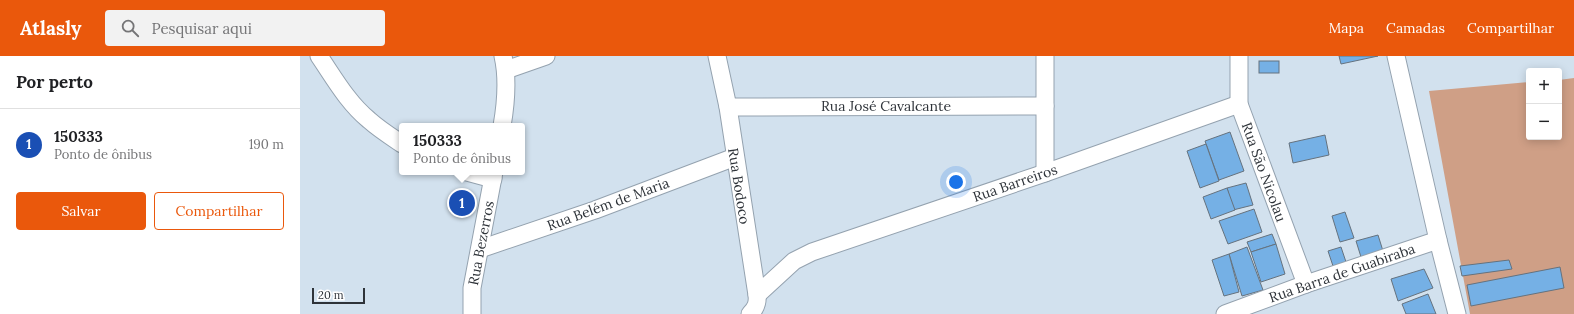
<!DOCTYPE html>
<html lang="pt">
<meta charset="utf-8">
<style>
body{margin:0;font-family:Lora,serif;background:#f2f2f2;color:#202124}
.controls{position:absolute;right:12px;top:12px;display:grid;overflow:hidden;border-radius:4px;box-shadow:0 2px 10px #0003}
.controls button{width:36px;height:36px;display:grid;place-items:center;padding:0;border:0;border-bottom:1px solid #e0e0e0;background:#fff;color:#202124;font:20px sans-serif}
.scale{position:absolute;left:12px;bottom:10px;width:53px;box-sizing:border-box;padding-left:4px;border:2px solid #2e3339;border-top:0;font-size:11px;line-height:14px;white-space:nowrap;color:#2e3339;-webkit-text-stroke:3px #fff;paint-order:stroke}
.you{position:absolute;left:656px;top:126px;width:14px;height:14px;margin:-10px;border:3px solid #fff;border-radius:50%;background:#1a73e8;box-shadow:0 0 0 6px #1a73e833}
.badge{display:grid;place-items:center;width:26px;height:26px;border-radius:50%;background:#ea580c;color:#fff;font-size:13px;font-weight:700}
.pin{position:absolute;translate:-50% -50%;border:2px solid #fff;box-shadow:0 1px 4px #0006}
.popup{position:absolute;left:99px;top:67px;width:126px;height:52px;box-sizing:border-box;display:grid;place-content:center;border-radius:4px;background:#fff;filter:drop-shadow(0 1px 3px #0005);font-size:13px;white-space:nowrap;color:#757577}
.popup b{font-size:15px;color:#202124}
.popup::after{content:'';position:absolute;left:50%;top:100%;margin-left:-8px;border:8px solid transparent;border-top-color:#fff}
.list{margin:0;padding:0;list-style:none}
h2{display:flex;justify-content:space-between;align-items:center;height:52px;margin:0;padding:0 16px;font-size:17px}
h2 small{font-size:13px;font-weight:400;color:#757577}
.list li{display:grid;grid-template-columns:26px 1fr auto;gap:12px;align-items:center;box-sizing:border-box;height:72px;padding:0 16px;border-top:1px solid #e0e0e0}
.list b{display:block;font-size:15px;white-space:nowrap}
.list p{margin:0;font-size:13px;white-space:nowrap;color:#757577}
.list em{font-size:13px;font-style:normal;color:#757577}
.actions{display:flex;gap:8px;padding:12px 16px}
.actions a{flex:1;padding:9px 0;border:1px solid #ea580c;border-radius:4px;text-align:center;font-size:14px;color:#ea580c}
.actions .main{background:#ea580c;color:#fff}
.icon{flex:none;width:22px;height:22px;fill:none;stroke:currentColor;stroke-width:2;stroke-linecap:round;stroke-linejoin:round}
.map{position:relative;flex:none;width:1274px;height:258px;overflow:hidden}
header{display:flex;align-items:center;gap:24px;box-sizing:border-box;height:56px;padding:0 20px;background:#ea580c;color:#fff}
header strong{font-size:19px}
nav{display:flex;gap:22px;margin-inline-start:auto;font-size:14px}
.search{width:280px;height:36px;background:#f2f2f2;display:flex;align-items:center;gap:10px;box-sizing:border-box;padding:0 14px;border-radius:4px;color:#757577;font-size:15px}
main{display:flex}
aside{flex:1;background:#fff}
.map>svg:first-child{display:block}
.green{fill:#cf9f86}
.building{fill:#75b0e5;stroke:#65727e}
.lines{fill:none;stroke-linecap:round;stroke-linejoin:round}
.minor-casing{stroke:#94a2af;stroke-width:19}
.minor{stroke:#fff;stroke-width:17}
.labels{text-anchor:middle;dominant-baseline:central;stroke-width:3.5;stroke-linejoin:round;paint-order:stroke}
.street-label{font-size:14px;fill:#2e3339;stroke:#fff}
</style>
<header>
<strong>Atlasly</strong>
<div class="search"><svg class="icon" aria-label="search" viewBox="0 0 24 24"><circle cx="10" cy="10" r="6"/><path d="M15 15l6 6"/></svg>Pesquisar aqui</div>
<nav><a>Mapa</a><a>Camadas</a><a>Compartilhar</a></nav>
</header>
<main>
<aside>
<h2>Por perto<small></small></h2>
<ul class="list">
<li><span class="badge" style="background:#1a4fb4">1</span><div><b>150333</b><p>Ponto de ônibus</p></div><em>190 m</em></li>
</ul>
<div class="actions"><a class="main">Salvar</a><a>Compartilhar</a></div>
</aside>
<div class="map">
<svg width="1274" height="258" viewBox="0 0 1274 258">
<rect width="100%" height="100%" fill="#d2e1ee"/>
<polygon class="green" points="1274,22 1274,258 1170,258 1129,35 1229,26 1229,81 1259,81 1259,24"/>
<g class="building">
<polygon points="1039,0 1078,0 1041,8"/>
<rect x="959" y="5" width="20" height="12"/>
<polygon points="930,76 944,115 919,124 905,85"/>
<polygon points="1025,79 1029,99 993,107 989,87"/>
<polygon points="906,88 919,125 900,132 887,95"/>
<polygon points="946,127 953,149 933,154 927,132"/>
<polygon points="927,132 935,154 911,163 903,141"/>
<polygon points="954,153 962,176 928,188 919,165"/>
<polygon points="1045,156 1054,182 1040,186 1032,160"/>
<polygon points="972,178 976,188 951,196 947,186"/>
<polygon points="1078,179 1083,195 1061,201 1056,185"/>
<polygon points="976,188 985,218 961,226 951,196"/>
<polygon points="947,191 963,234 942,240 929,198"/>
<polygon points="1041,191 1046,206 1033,210 1028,195"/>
<polygon points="929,198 939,236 924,240 912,204"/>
<polygon points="1209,204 1212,213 1162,220 1160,210"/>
<polygon points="1260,211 1264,232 1171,250 1167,229"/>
<polygon points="1124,213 1133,232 1098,245 1091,223"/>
<polygon points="1128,238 1136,258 1106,258 1102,248"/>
</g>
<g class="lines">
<g class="minor-casing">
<g id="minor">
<path d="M19,0c15,22 29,47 50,64 10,9 21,16 33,24"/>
<path d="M417,0l11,51 29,188c1,8 -1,13 -7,19"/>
<polyline points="939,0 939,48 1006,228"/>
<polyline points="1096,0 1138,184 1157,258"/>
<polyline points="206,14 246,0"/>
<polyline points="428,51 745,50"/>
<path d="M202,70c4,-23 6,-48 1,-70"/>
<polyline points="167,116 193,123"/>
<polyline points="745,117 745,0"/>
<polyline points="180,193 295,154 435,101"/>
<polyline points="457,239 494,205 512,196 745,117 939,48"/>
<polyline points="172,258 172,232 194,116"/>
<polyline points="925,258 1006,228 1138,184"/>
</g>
</g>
<use href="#minor" class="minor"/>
</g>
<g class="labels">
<g class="street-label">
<text x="586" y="50">Rua José Cavalcante</text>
<text transform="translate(964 116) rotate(70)">Rua São Nicolau</text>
<text transform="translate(715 127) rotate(-19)">Rua Barreiros</text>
<text transform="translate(439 130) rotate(81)">Rua Bodoco</text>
<text transform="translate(308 148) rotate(-20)">Rua Belém de Maria</text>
<text transform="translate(181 187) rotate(-79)">Rua Bezerros</text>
<text transform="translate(1042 217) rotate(-19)">Rua Barra de Guabiraba</text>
</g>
</g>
</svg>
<div class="controls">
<button>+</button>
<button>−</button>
</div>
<div class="scale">20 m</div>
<div class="you"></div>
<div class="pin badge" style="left:162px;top:147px;background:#1a4fb4">1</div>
<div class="popup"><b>150333</b>Ponto de ônibus</div>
</div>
</main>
